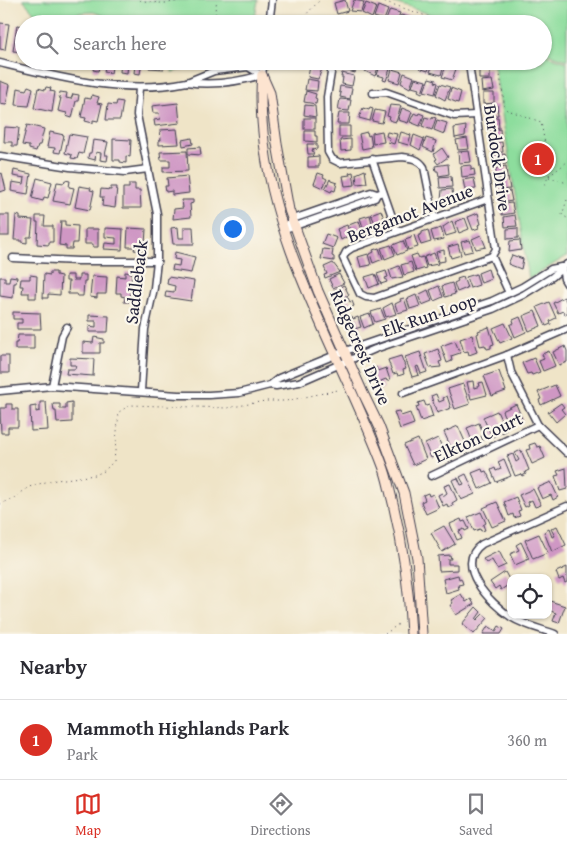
<!DOCTYPE html>
<style>
body{margin:0;font-family:"Gentium Book Plus",serif;background:#f2f2f3;color:#2b2b33}
.controls{position:absolute;right:15px;bottom:15px;display:grid;overflow:hidden;border-radius:10px;box-shadow:0 1px 4px #0004}
.controls button{width:45px;height:45px;display:grid;place-items:center;padding:0;border:0;border-bottom:1px solid #e1e1e2;background:#fff;color:#2b2b33;font:25px sans-serif}
.you{position:absolute;left:232px;top:228px;width:18px;height:18px;margin:-12px;border:4px solid #fff;border-radius:50%;background:#1a73e8;box-shadow:0 0 0 8px #1a73e833}
.badge{display:grid;place-items:center;width:32px;height:32px;border-radius:50%;background:#d93025;color:#fff;font-size:16px;font-weight:700}
.pin{position:absolute;translate:-50% -50%;border:2px solid #fff;box-shadow:0 1px 5px #0006}
.list{margin:0;padding:0;list-style:none}
h2{display:flex;justify-content:space-between;align-items:center;height:65px;margin:0;padding:0 20px;font-size:21px}
h2 small{font-size:16px;font-weight:400;color:#7c7c81}
.list li{display:grid;grid-template-columns:32px 1fr auto;gap:15px;align-items:center;box-sizing:border-box;height:80px;padding:0 20px;border-top:1px solid #e1e1e2}
.list b{display:block;font-size:19px;white-space:nowrap}
.list p{margin:0;font-size:16px;white-space:nowrap;color:#7c7c81}
.list em{font-size:16px;font-style:normal;color:#7c7c81}
.icon{flex:none;width:28px;height:28px;fill:none;stroke:currentColor;stroke-width:2;stroke-linecap:round;stroke-linejoin:round}
.map{position:relative;flex:none;width:567px;height:634px;overflow:hidden}
.search{position:absolute;background:#fff;box-shadow:0 1px 4px #0004;left:15px;right:15px;top:15px;height:55px;display:flex;align-items:center;gap:12px;box-sizing:border-box;padding:0 18px;border-radius:28px;color:#7c7c81;font-size:19px}
.sheet{height:145px;background:#fff}
nav{display:flex;justify-content:space-around;align-items:center;box-sizing:border-box;height:70px;border-top:1px solid #e1e1e2;background:#fff;font-size:14px;color:#7c7c81}
nav a{display:grid;justify-items:center;gap:2px}
nav .on{color:#d93025}
.map>svg:first-child{display:block}
.green{fill:#8ddd9d;stroke:#58806c}
.building{fill:#cf97c4}
.lines{fill:none;stroke-linecap:round;stroke-linejoin:round}
.street-casing{stroke:#413f50;stroke-width:9}
.secondary-casing{stroke:#413f50;stroke-width:11}
.path{stroke:#413f50;stroke-width:1;stroke-dasharray:1 4;stroke-linecap:butt}
.street{stroke:#fff;stroke-width:6}
.secondary{stroke:#fde4d0;stroke-width:9}
.labels{text-anchor:middle;dominant-baseline:central;stroke-width:4.5;stroke-linejoin:round;paint-order:stroke}
.street-label{font-size:18px;fill:#22223b;stroke:#fbf7ec}
</style>
<div class="map">
<svg width="567" height="634" viewBox="0 0 567 634">
<rect width="100%" height="100%" fill="#fbf7ec"/>
<filter id="ink" filterUnits="userSpaceOnUse"><feTurbulence type="fractalNoise" baseFrequency=".02" numOctaves="2"/><feDisplacementMap in="SourceGraphic" scale="10" xChannelSelector="R" yChannelSelector="G"/><feConvolveMatrix kernelMatrix="1 2 1 2 8 2 1 2 1" color-interpolation-filters="sRGB"/></filter>
<filter id="wash" filterUnits="userSpaceOnUse"><feTurbulence type="fractalNoise" baseFrequency=".0096" numOctaves="4" result="noise"/><feDisplacementMap in="SourceGraphic" scale="20" xChannelSelector="R" yChannelSelector="G"/><feGaussianBlur stdDeviation="1.12" result="paint"/><feColorMatrix in="noise" values="0 0 0 0 0 0 0 0 0 0 0 0 0 0 0 0 0 1.4 0 .05"/><feComposite in="paint" operator="in"/></filter>
<g filter="url(#wash)">
<rect width="100%" height="100%" fill="#efe4c7"/>
<g class="green">
<polygon points="23,0 258,0 254,24 129,24 93,12 79,13 64,20 45,22 39,18"/>
<polygon points="385,0 567,0 567,60 543,52 543,24 461,24"/>
<polygon points="543,54 567,62 567,256 529,279 493,61 543,61"/>
<polygon points="173,61 221,61 172,72"/>
</g>
<g id="blocks">
<g class="building">
<polygon points="345,0 348,11 337,14 334,3"/>
<polygon points="354,0 364,2 361,12 350,11"/>
<polygon points="366,3 376,7 372,18 362,13"/>
<polygon points="378,6 388,10 384,20 374,17"/>
<polygon points="390,10 400,13 396,24 392,24 393,22 386,20"/>
<polygon points="401,15 411,18 409,24 398,24"/>
<polygon points="0,23 9,24 5,50 0,49"/>
<polygon points="17,25 24,26 24,52 13,51"/>
<polygon points="95,61 110,61 109,66 112,67 111,73 104,72 105,66 100,65 98,71 93,70"/>
<polygon points="121,61 142,61 140,74 134,73 135,65 128,64 127,73 120,72"/>
<polygon points="150,61 165,61 164,69 149,68"/>
<polygon points="347,61 358,63 355,73 344,70"/>
<polygon points="368,61 379,65 375,76 365,71"/>
<polygon points="421,61 427,61 427,64 430,65 428,71 419,68"/>
<polygon points="434,62 444,64 441,75 430,72"/>
<polygon points="384,63 391,66 386,81 383,80 384,77 377,75 380,66 382,67"/>
<polygon points="310,66 322,69 318,79 308,77"/>
<polygon points="446,66 456,69 452,80 442,77"/>
<polygon points="490,68 490,79 479,79 479,69"/>
<polygon points="392,69 402,72 399,83 389,80"/>
<polygon points="342,73 354,76 352,86 342,84 343,77 341,77"/>
<polygon points="404,73 414,77 410,88 401,83"/>
<polygon points="415,78 426,81 422,93 418,91 419,89 412,87"/>
<polygon points="429,78 436,80 435,82 438,83 435,94 424,91"/>
<polygon points="307,79 318,81 317,91 305,90"/>
<polygon points="492,80 494,90 482,92 481,81"/>
<polygon points="0,81 10,85 6,105 0,104"/>
<polygon points="440,84 450,87 445,100 436,95"/>
<polygon points="28,86 33,88 29,106 16,105 18,88 26,90"/>
<polygon points="340,86 352,88 350,99 340,97 341,93 339,92"/>
<polygon points="46,87 51,88 50,91 55,92 52,112 34,108 38,88 45,90"/>
<polygon points="451,88 461,92 458,103 448,99"/>
<polygon points="306,91 316,94 315,98 317,99 316,104 304,102"/>
<polygon points="60,92 67,93 66,98 71,99 73,94 79,95 78,101 76,101 72,118 66,116 67,113 58,111 61,98 59,98"/>
<polygon points="483,93 494,93 494,103 483,104"/>
<polygon points="92,95 99,97 97,103 102,104 98,121 93,120 93,123 85,121 86,118 81,117 85,98 91,99"/>
<polygon points="340,99 351,100 349,111 338,110"/>
<polygon points="117,101 123,102 120,120 106,120 108,104 116,105"/>
<polygon points="178,103 180,123 155,126 154,120 160,119 159,113 153,113 152,106"/>
<polygon points="305,105 315,106 316,117 304,115"/>
<polygon points="390,105 401,106 396,122 389,120 390,117 387,116"/>
<polygon points="486,105 497,105 498,115 486,116"/>
<polygon points="363,108 369,110 370,108 373,109 370,121 359,118"/>
<polygon points="402,108 412,112 408,123 398,120"/>
<polygon points="375,110 385,112 382,123 372,121"/>
<polygon points="339,113 350,113 349,124 337,124"/>
<polygon points="414,113 418,115 419,113 424,115 420,126 410,122"/>
<polygon points="425,117 432,119 433,117 436,118 432,130 422,126"/>
<polygon points="498,117 499,128 487,129 487,119"/>
<rect x="304" y="118" width="11" height="11"/>
<polygon points="437,120 447,123 444,134 434,130"/>
<polygon points="27,125 44,129 40,145 38,145 36,151 29,149 29,146 22,145"/>
<rect x="339" y="126" width="11" height="11"/>
<polygon points="466,126 465,136 455,138 454,128"/>
<polygon points="5,127 19,128 17,146 12,146 12,142 4,142"/>
<polygon points="177,129 179,144 159,145 159,140 161,140 160,130"/>
<polygon points="500,129 501,140 490,141 489,130"/>
<polygon points="305,131 315,131 315,136 317,136 317,142 305,141"/>
<polygon points="382,131 384,142 373,144 372,133"/>
<polygon points="50,132 64,135 60,153 54,152 55,148 47,147"/>
<polygon points="367,132 368,136 370,135 372,147 362,149 359,134"/>
<polygon points="387,132 397,134 394,144 388,142 390,138 386,136"/>
<polygon points="401,132 411,135 408,145 398,142"/>
<polygon points="69,134 87,137 83,154 79,153 77,159 71,158 72,155 65,153"/>
<polygon points="414,135 424,139 420,150 411,145"/>
<polygon points="192,138 193,144 183,146 182,140"/>
<polygon points="426,138 436,141 433,152 423,147"/>
<polygon points="467,138 469,149 458,150 456,140"/>
<polygon points="113,139 131,140 130,157 126,156 126,163 120,162 120,160 113,160"/>
<polygon points="351,139 351,150 341,151 340,140"/>
<polygon points="93,140 108,142 105,155 108,155 107,161 100,160 101,153 96,152 95,160 88,158 89,153 91,153"/>
<polygon points="492,142 502,142 503,152 492,153"/>
<polygon points="307,144 317,144 317,149 312,150 314,154 308,154"/>
<polygon points="200,147 201,155 188,154 188,148"/>
<polygon points="442,148 448,157 438,164 435,160 437,159 434,154"/>
<polygon points="187,151 188,171 163,172 163,167 170,167 170,160 161,160 160,152"/>
<polygon points="469,151 471,162 459,163 458,152"/>
<polygon points="505,154 506,164 495,165 494,155"/>
<polygon points="319,156 319,167 308,167 308,157"/>
<polygon points="448,164 449,174 439,176 438,171 436,171 435,166"/>
<polygon points="471,165 471,170 474,169 475,175 462,177 461,166"/>
<polygon points="506,166 507,177 495,179 496,168"/>
<polygon points="14,170 31,174 28,194 11,191 12,182 24,184 25,178 13,176"/>
<polygon points="365,170 367,183 357,184 356,174"/>
<polygon points="353,172 355,185 345,186 343,176 350,175 349,173"/>
<polygon points="2,173 6,190 0,192 0,174"/>
<polygon points="318,173 324,175 323,177 327,179 323,188 314,184"/>
<polygon points="187,176 189,193 172,195 172,191 166,192 165,186 168,186 167,178"/>
<polygon points="451,176 452,187 440,188 439,177"/>
<polygon points="37,178 52,182 48,198 44,197 43,201 32,198"/>
<polygon points="474,178 476,189 465,190 463,180"/>
<polygon points="508,178 510,189 499,190 498,180"/>
<polygon points="330,179 331,181 337,183 335,191 332,190 331,192 325,189"/>
<polygon points="65,180 70,181 69,187 74,188 70,204 53,201 57,182 64,183"/>
<polygon points="129,184 135,184 135,190 140,190 141,208 123,208 123,188 129,188"/>
<polygon points="79,186 91,188 90,190 94,191 90,210 75,207"/>
<polygon points="111,187 117,187 115,208 102,206 103,197 100,197 101,189 111,190"/>
<polygon points="452,189 453,199 441,200 442,190"/>
<polygon points="510,191 512,201 500,203 499,200 501,199 500,192"/>
<polygon points="182,200 193,200 193,203 190,204 191,217 173,219 174,209 183,208"/>
<polygon points="512,203 514,213 502,215 502,204"/>
<polygon points="381,210 385,222 375,223 371,214"/>
<polygon points="478,213 481,224 478,225 479,228 473,230 468,217"/>
<rect x="0" y="215" width="9" height="21"/>
<polygon points="16,215 20,216 20,219 33,220 31,237 27,237 27,243 21,242 21,240 14,240"/>
<polygon points="370,215 373,227 364,230 360,218"/>
<polygon points="515,215 517,226 505,227 504,217"/>
<polygon points="36,216 45,216 44,226 53,226 53,242 49,242 49,245 37,244 38,222 36,222"/>
<polygon points="465,218 469,229 459,233 455,222"/>
<polygon points="61,221 65,221 65,225 78,226 77,243 73,243 72,249 66,249 66,246 59,245"/>
<polygon points="359,221 362,230 353,236 349,225"/>
<polygon points="452,221 456,233 446,236 443,227"/>
<polygon points="347,225 350,235 341,240 337,229"/>
<polygon points="178,227 179,238 184,238 184,227 193,227 194,244 173,244 171,228"/>
<polygon points="105,228 123,229 122,250 104,249 105,243 116,244 116,238 105,237"/>
<polygon points="128,228 146,229 145,245 142,244 142,251 134,250 135,247 127,247"/>
<polygon points="441,228 444,239 434,241 431,231"/>
<polygon points="518,228 518,238 507,239 507,229"/>
<polygon points="85,229 98,229 98,247 93,247 93,244 85,244"/>
<polygon points="428,230 431,242 421,245 418,236 422,234 422,232"/>
<polygon points="326,234 337,238 333,248 322,244"/>
<polygon points="414,235 418,247 408,250 405,240 411,238 411,236"/>
<polygon points="481,235 486,247 476,249 472,239"/>
<polygon points="470,240 473,251 464,253 461,242"/>
<polygon points="520,240 521,250 509,252 510,241"/>
<polygon points="403,241 407,251 397,255 393,245"/>
<polygon points="458,244 461,255 451,258 448,247"/>
<polygon points="391,245 395,255 385,259 381,248"/>
<polygon points="379,248 383,259 373,263 370,254 374,252 373,250"/>
<polygon points="323,249 333,250 332,256 334,257 334,261 321,259"/>
<polygon points="444,250 445,261 439,262 436,252"/>
<polygon points="175,252 195,257 191,273 172,270 173,265 179,266 180,260 174,259"/>
<polygon points="434,253 438,264 427,266 424,257"/>
<polygon points="368,254 371,265 361,267 358,257"/>
<polygon points="417,254 419,258 423,257 426,268 416,271 411,256"/>
<polygon points="512,255 523,259 521,269 508,264"/>
<polygon points="411,262 414,272 404,275 401,265"/>
<polygon points="333,263 340,272 325,278 324,275 327,274 324,267"/>
<polygon points="399,266 403,277 392,279 389,270"/>
<polygon points="488,269 491,279 481,283 478,273"/>
<polygon points="386,271 388,277 385,278 387,282 381,284 377,274"/>
<polygon points="50,272 56,272 56,275 61,276 60,295 48,294 48,298 43,298 44,274 50,275"/>
<polygon points="125,272 132,273 129,302 124,302 125,297 121,296 121,293 116,293 117,276 125,277"/>
<polygon points="339,274 344,283 333,288 329,279"/>
<polygon points="375,274 379,284 369,288 365,277"/>
<polygon points="476,274 479,285 470,288 466,277"/>
<polygon points="30,275 37,276 36,298 29,298 29,293 22,293 23,286 20,286 21,279 30,279"/>
<polygon points="66,275 73,275 73,280 79,280 79,275 86,275 86,281 84,281 83,296 77,296 77,294 68,294 69,281 66,281"/>
<polygon points="10,276 17,277 16,283 14,283 13,298 0,296 0,277 5,277 5,282 9,282"/>
<polygon points="92,276 107,277 106,294 97,294 97,298 90,297"/>
<polygon points="168,277 194,281 191,301 165,297 166,291 174,292 175,286 167,284"/>
<polygon points="463,277 467,288 457,292 454,283 458,281 457,279"/>
<polygon points="452,283 455,294 445,297 442,286"/>
<polygon points="344,285 349,295 338,299 337,296 333,298 332,294 335,292 334,290"/>
<polygon points="439,286 443,297 434,301 430,290"/>
<polygon points="428,290 432,301 422,305 418,295"/>
<polygon points="416,295 420,306 410,309 407,299"/>
<polygon points="564,297 567,303 567,314 565,315 563,311 558,313 553,303"/>
<polygon points="348,298 350,302 352,301 354,306 343,312 339,302"/>
<polygon points="404,298 408,310 398,313 395,304 401,301 400,299"/>
<polygon points="549,302 556,318 550,321 551,324 546,326 537,307"/>
<polygon points="392,303 396,314 386,317 383,308"/>
<polygon points="381,309 385,319 375,322 371,312"/>
<polygon points="535,311 541,326 529,331 523,316"/>
<polygon points="13,312 40,313 41,329 17,329 17,323 22,323 22,319 13,319"/>
<polygon points="370,314 373,324 364,328 360,317"/>
<polygon points="89,315 109,316 108,332 89,332 89,326 96,327 96,321 89,321"/>
<polygon points="352,317 353,319 358,317 361,327 351,330 347,319"/>
<polygon points="520,317 526,332 515,337 510,325 514,323 513,320"/>
<polygon points="505,323 512,338 500,343 493,328"/>
<polygon points="489,327 494,344 491,345 491,348 487,349 485,345 480,346 477,334 479,333 478,331"/>
<polygon points="18,335 34,335 34,349 15,349 15,343 17,343"/>
<polygon points="472,335 477,352 469,355 468,351 464,352 460,339"/>
<polygon points="94,337 104,339 104,343 100,343 100,353 83,353 83,342 93,343"/>
<polygon points="455,341 460,353 451,356 452,361 447,363 441,346"/>
<polygon points="565,346 567,351 567,362 559,365 553,352"/>
<polygon points="438,349 442,361 439,362 441,367 430,368 425,354"/>
<polygon points="549,351 555,366 543,371 539,361 544,359 542,354"/>
<polygon points="420,352 427,372 421,374 418,366 416,367 419,375 412,377 405,357"/>
<rect x="0" y="356" width="9" height="17"/>
<polygon points="401,356 406,369 403,370 404,374 398,376 397,373 393,374 388,360"/>
<polygon points="70,358 94,359 93,376 66,374 67,369 75,369 76,365 70,365"/>
<polygon points="534,358 540,372 532,375 531,373 527,374 522,363"/>
<polygon points="376,367 377,371 386,368 390,380 387,381 386,379 381,381 384,388 378,390 370,370"/>
<polygon points="499,371 506,391 492,396 484,376"/>
<polygon points="473,381 474,388 480,386 479,383 483,382 487,395 471,399 467,382"/>
<polygon points="463,384 470,404 455,409 448,389"/>
<polygon points="555,385 560,396 541,405 539,400 541,399 538,392"/>
<polygon points="436,394 439,402 444,400 443,398 447,396 451,408 437,413 431,396"/>
<polygon points="424,401 426,406 429,405 433,417 421,421 416,407 419,406 418,403"/>
<polygon points="40,402 46,402 48,430 31,431 30,407 36,406 36,412 40,411"/>
<polygon points="72,402 72,422 57,423 56,411 54,411 53,404 60,404 60,409 66,409 66,403"/>
<polygon points="561,403 564,407 561,409 565,414 556,422 548,412"/>
<polygon points="6,404 12,404 12,409 18,409 18,427 8,427 8,433 1,433 0,408 6,408"/>
<polygon points="516,404 523,421 518,423 515,417 506,420 502,411"/>
<polygon points="399,411 401,416 410,413 414,424 400,429 394,412"/>
<polygon points="497,411 506,431 492,437 483,417"/>
<polygon points="479,423 484,435 481,436 483,441 477,444 476,440 472,441 467,428"/>
<polygon points="458,426 467,446 453,452 444,432"/>
<polygon points="438,438 443,450 440,451 442,456 436,458 435,456 431,458 425,444"/>
<polygon points="418,439 426,459 413,465 404,445"/>
<polygon points="535,443 537,447 540,446 545,458 532,464 526,450 530,449 529,445"/>
<polygon points="521,450 529,470 525,472 526,474 522,476 521,474 515,476 507,456 513,454 516,462 519,460 515,453"/>
<polygon points="504,459 511,476 496,482 491,470 495,468 496,471 501,469 498,462"/>
<polygon points="566,468 567,489 560,491 555,476 559,475 557,471"/>
<polygon points="482,469 483,472 486,471 492,483 479,489 472,473"/>
<polygon points="466,474 475,494 461,500 452,480 458,478 461,485 464,484 460,477"/>
<polygon points="551,482 558,497 553,500 551,495 542,499 537,488"/>
<polygon points="450,484 457,500 452,503 453,506 448,508 447,504 443,506 438,495 442,493 443,496 447,493 444,486"/>
<polygon points="533,489 541,505 535,507 532,500 528,502 529,505 525,507 519,495"/>
<polygon points="428,493 429,496 433,494 439,508 426,514 421,502 425,500 423,495"/>
<polygon points="516,497 521,510 518,511 520,516 514,518 513,514 509,516 504,502"/>
<polygon points="497,502 506,521 492,527 483,508"/>
<polygon points="481,512 486,523 483,525 485,530 481,531 480,529 474,531 468,517"/>
<polygon points="461,519 462,522 465,521 469,529 465,531 464,529 459,531 462,538 457,540 450,524"/>
<polygon points="444,526 455,544 442,552 431,533"/>
<polygon points="557,526 566,545 552,552 544,532 549,529 552,537 555,536 551,529"/>
<polygon points="539,534 548,553 533,559 525,540"/>
<polygon points="521,542 529,559 515,565 510,554 519,550 516,545"/>
<polygon points="499,551 506,565 497,569 492,560 486,563 483,559"/>
<polygon points="450,555 451,559 448,559 448,564 457,564 457,570 439,571 438,556"/>
<polygon points="567,567 567,582 565,583 563,578 559,580 556,572"/>
<polygon points="505,572 511,583 501,590 499,586 495,589 490,582"/>
<polygon points="458,575 459,579 461,578 463,584 458,585 459,589 446,593 443,579"/>
<polygon points="461,594 466,602 471,599 474,604 456,615 450,605 453,603 451,600"/>
<polygon points="550,601 565,606 559,623 553,621 556,613 548,610"/>
<polygon points="476,607 481,612 476,619 477,620 483,614 488,618 474,634 462,624"/>
<polygon points="488,626 496,631 499,626 504,629 501,634 483,634"/>
</g>
</g>
</g>
<g filter="url(#ink)">
<use href="#blocks" fill-opacity="0" stroke="#413f50" stroke-width="1"/>
<g class="lines">
<g class="street-casing">
<g id="street">
<polyline points="269,24 272,0"/>
<path d="M333,61l-6,36 1,55 4,7 8,4 62,-6c10,1 17,2 22,10l10,50"/>
<polyline points="462,61 469,64 496,249 492,256"/>
<path d="M0,63c61,15 125,32 187,19"/>
<path d="M248,67l14,8c-24,7 -49,11 -75,7l27,-11z"/>
<polyline points="262,75 264,61"/>
<polyline points="139,88 137,115 157,214 157,261 154,288 145,329 141,391"/>
<polyline points="373,93 386,92 454,116 476,115"/>
<polyline points="0,156 70,167 125,172 148,169"/>
<polyline points="372,159 397,231"/>
<polyline points="377,194 371,192 293,219 283,229 295,226 375,198 377,194 383,192"/>
<polyline points="488,199 352,248 346,252 343,258 360,294 366,297 374,298 492,256"/>
<polyline points="492,256 509,293"/>
<polyline points="13,258 78,261 157,261"/>
<polyline points="562,267 564,279 567,284"/>
<polyline points="507,355 511,372 538,425 567,453"/>
<polyline points="270,385 279,378 345,351 492,301 522,287 551,269 561,267"/>
<polyline points="52,386 62,336 67,327"/>
<polyline points="0,391 52,386 178,395 209,395 239,393 270,385 276,386 299,382 375,349 493,309 523,295 552,277 567,264"/>
<polyline points="403,393 507,355 567,329"/>
<polyline points="431,476 538,425"/>
<path d="M555,634c-14,-5 -32,-9 -44,-17 -20,-13 -59,-52 -29,-73l85,-38"/>
</g>
</g>
<g class="secondary-casing">
<g id="secondary">
<polyline points="262,75 270,93 277,144 289,210 318,291 363,393 379,426 404,493 417,558 422,634"/>
<path d="M262,75c-2,19 -1,37 1,57 10,118 79,225 120,334 4,10 6,22 9,33 11,45 17,89 19,135"/>
</g>
</g>
<g class="path">
<path d="M140,0c13,3 28,5 41,0"/>
<polyline points="380,0 449,24"/>
<polyline points="217,24 215,10 217,0"/>
<polyline points="297,24 320,0"/>
<polyline points="498,61 505,109 541,122 550,173 544,186"/>
<polyline points="549,176 567,162"/>
<polyline points="549,177 567,183"/>
<polyline points="567,200 562,215 567,218"/>
<polyline points="0,504 14,498 29,487 49,481 95,475 104,471 114,461 119,412 130,405 227,408 265,401 286,401 338,390"/>
<polyline points="385,634 400,623"/>
</g>
<use href="#street" class="street"/>
<use href="#secondary" class="secondary"/>
</g>
</g>
<g class="labels">
<g class="street-label">
<text transform="translate(498 158) rotate(82)">Burdock Drive</text>
<text transform="translate(410 213) rotate(-21)">Bergamot Avenue</text>
<text transform="translate(136 282) rotate(-83)">Saddleback</text>
<text transform="translate(429 315) rotate(-19)">Elk Run Loop</text>
<text transform="translate(361 347) rotate(66)">Ridgecrest Drive</text>
<text transform="translate(478 437) rotate(-25)">Elkton Court</text>
</g>
</g>
</svg>
<div class="controls">
<button><svg class="icon" aria-label="locate" viewBox="0 0 24 24"><circle cx="12" cy="12" r="6"/><path d="M12 2v4M12 18v4M2 12h4M18 12h4"/></svg></button>
</div>
<div class="you"></div>
<div class="pin badge" style="left:538px;top:159px">1</div>
<div class="search"><svg class="icon" aria-label="search" viewBox="0 0 24 24"><circle cx="10" cy="10" r="6"/><path d="M15 15l6 6"/></svg>Search here</div>
</div>
<section class="sheet">
<h2>Nearby<small></small></h2>
<ul class="list">
<li><span class="badge">1</span><div><b>Mammoth Highlands Park</b><p>Park</p></div><em>360 m</em></li>
</ul>
</section>
<nav>
<a class="on"><svg class="icon" aria-label="map" viewBox="0 0 24 24"><path d="M3 6l6-2 6 2 6-2v14l-6 2-6-2-6 2zM9 4v14M15 6v14"/></svg>Map</a>
<a><svg class="icon" aria-label="directions" viewBox="0 0 24 24"><path d="M12 3l9 9-9 9-9-9zM9 14v-3h6M13 9l2 2-2 2"/></svg>Directions</a>
<a><svg class="icon" aria-label="saved" viewBox="0 0 24 24"><path d="M7 4h10v16l-5-4-5 4z"/></svg>Saved</a>
</nav>
